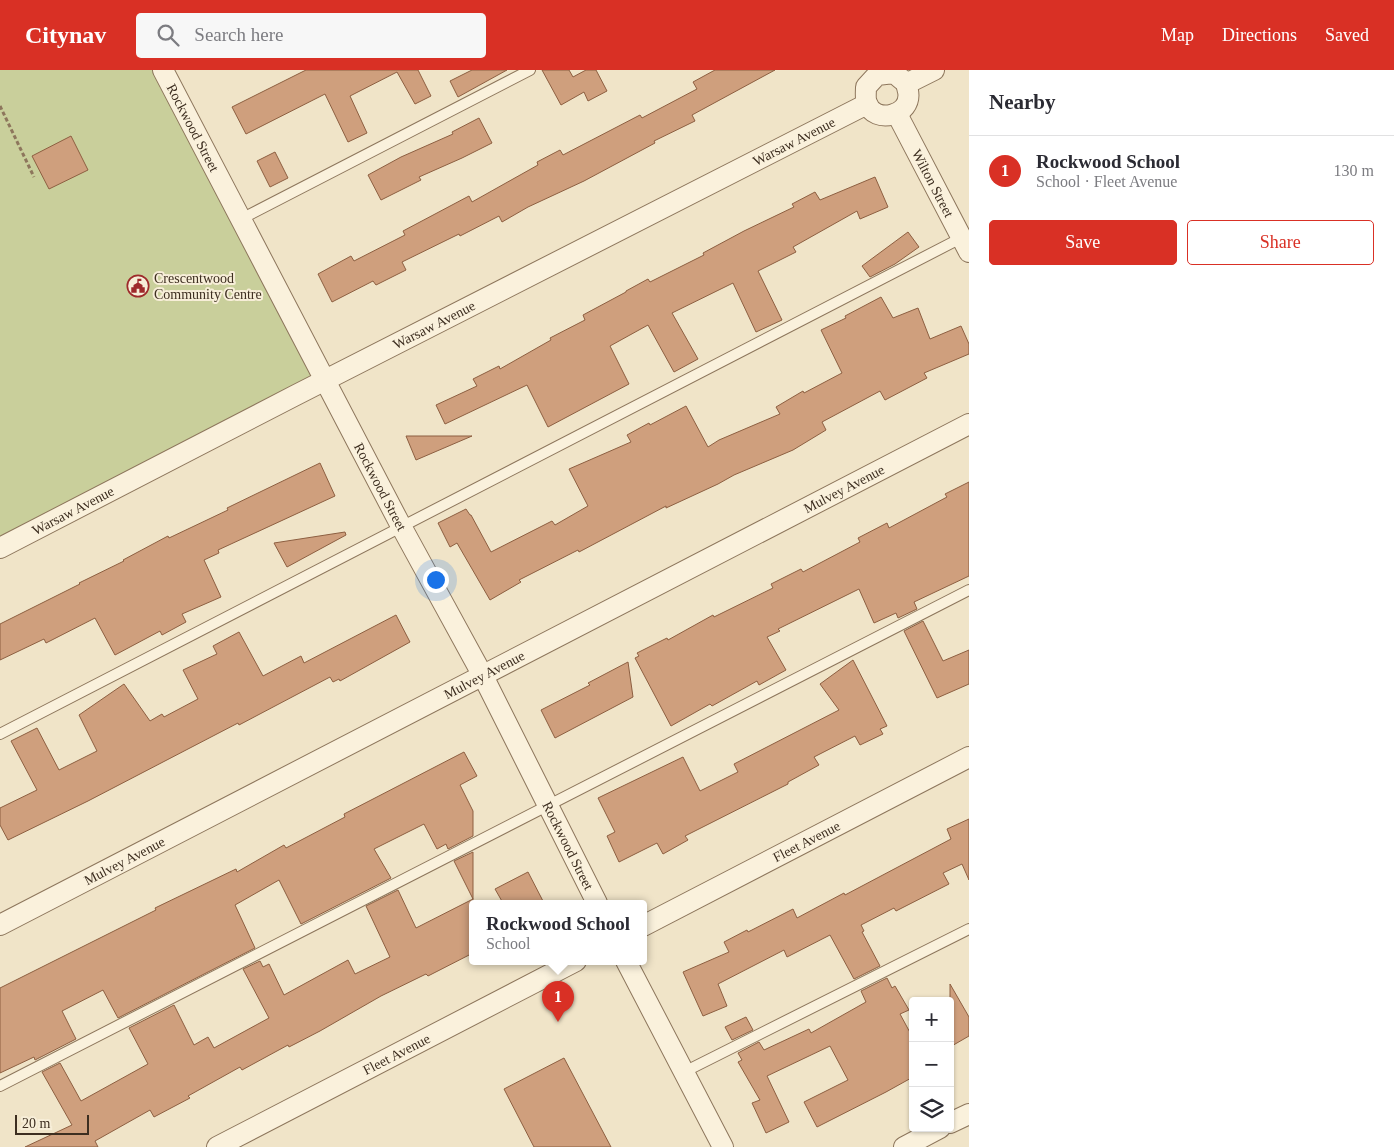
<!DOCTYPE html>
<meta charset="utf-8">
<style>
body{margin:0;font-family:Georgia,serif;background:#f7f7f7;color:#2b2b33}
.controls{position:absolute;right:15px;bottom:15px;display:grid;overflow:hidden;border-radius:5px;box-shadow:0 1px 4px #0004}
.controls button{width:45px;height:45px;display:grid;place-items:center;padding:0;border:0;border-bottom:1px solid #e1e1e2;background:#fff;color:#2b2b33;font:25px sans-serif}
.scale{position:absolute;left:15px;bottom:12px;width:74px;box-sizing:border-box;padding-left:5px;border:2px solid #3d2e20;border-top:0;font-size:14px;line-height:18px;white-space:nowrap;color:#3d2e20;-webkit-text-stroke:4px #f7eed8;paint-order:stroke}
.you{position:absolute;left:435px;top:509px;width:18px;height:18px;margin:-12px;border:4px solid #fff;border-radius:50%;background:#1a73e8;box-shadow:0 0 0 8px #1a73e833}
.badge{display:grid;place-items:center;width:32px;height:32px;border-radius:50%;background:#d93025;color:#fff;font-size:16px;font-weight:700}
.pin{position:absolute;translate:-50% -41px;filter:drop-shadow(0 1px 2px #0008)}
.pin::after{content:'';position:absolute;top:26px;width:18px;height:15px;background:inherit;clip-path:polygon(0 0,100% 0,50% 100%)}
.popup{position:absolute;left:469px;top:830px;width:178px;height:65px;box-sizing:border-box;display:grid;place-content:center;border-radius:5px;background:#fff;filter:drop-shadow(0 1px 4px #0005);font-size:16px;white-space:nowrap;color:#7c7c81}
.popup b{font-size:19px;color:#2b2b33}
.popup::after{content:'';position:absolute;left:50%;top:100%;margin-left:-10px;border:10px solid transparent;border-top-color:#fff}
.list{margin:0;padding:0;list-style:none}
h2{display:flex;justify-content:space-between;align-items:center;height:65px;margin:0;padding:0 20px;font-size:21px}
h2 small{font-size:16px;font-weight:400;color:#7c7c81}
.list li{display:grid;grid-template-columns:32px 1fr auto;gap:15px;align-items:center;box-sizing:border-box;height:70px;padding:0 20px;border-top:1px solid #e1e1e2}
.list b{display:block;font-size:19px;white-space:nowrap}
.list p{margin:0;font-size:16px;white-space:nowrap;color:#7c7c81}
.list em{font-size:16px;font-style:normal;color:#7c7c81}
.actions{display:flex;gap:10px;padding:15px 20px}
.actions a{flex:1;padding:11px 0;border:1px solid #d93025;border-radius:5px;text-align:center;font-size:18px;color:#d93025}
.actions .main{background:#d93025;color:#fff}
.icon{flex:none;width:28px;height:28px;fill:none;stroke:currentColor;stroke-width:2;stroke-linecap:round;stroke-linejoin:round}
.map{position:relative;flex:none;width:969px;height:1077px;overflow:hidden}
header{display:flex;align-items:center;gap:30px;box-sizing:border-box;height:70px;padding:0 25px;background:#d93025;color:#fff}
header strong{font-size:24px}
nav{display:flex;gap:28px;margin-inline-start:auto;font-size:18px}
.search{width:350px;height:45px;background:#f7f7f7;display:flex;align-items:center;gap:12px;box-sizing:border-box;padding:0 18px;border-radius:5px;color:#7c7c81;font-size:19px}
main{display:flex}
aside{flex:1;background:#fff}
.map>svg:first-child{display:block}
.green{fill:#c9cf9b}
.building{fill:#cf9f7d;stroke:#8d5f41}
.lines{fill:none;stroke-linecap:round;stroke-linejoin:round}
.service-casing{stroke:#8d765c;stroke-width:12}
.minor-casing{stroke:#8d765c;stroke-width:22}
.path{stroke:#8d765c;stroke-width:3;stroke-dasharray:4 2.5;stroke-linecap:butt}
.service{stroke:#faf1dc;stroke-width:10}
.minor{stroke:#faf1dc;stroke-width:20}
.labels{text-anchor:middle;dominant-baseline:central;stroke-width:4;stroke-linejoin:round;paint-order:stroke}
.street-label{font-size:14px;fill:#3d2e20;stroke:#f7eed8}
.poi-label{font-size:14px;fill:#3d2e20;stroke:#f7eed8;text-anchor:start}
</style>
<header>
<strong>Citynav</strong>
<div class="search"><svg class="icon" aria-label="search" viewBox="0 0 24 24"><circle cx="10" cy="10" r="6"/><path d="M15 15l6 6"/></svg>Search here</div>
<nav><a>Map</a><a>Directions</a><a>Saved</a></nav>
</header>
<main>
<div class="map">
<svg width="969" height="1077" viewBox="0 0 969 1077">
<rect width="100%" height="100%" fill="#f0e4c8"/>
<polygon class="green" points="0,0 163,0 325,310 0,478"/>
<g class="building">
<polygon points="306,0 418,0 431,26 415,34 397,2 350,26 367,63 348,72 325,24 246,64 232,37"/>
<polygon points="472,0 507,0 458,27 450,11"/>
<polygon points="542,0 569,0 573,7 586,0 596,0 607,21 588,31 584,22 561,35"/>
<polygon points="715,0 775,0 692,45 695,51 654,71 655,73 584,111 528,137 502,152 499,146 460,166 459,164 402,192 406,200 376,215 373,211 332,232 318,204 351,186 354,191 405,165 403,161 469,126 472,132 538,95 537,92 560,80 563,85 640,45 642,48 697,19 693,12"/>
<polygon points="479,48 492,73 462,88 419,107 421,110 381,130 368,105 401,87 453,64 452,62"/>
<polygon points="71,66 88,100 49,119 32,86"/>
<polygon points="275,82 288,108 270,117 257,91"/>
<polygon points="875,107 888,137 860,149 857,141 793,177 796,182 758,201 782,250 756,262 733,213 672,243 698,289 674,302 648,255 610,276 629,314 548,357 527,315 445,354 436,335 477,316 473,309 499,296 500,299 551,270 550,268 585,250 583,245 626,222 626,221 648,209 650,212 704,185 703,183 744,161 794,137 792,134 815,122 820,130"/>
<polygon points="908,162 919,177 895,194 870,207 862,196"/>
<polygon points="881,227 893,248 918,238 930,269 961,256 969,274 969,284 924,303 927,308 885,330 880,321 822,352 826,360 793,380 734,405 718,414 666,438 666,436 579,482 578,480 519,510 521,512 490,530 457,473 450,477 438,453 466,439 470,445 471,445 491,482 552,451 555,455 588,436 569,399 631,372 627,365 649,353 650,355 686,336 708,377 719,370 780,344 776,337 803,321 804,323 842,303 821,260 846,248 845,246"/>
<polygon points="406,366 472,366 416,390"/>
<polygon points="320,393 335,426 218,480 219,483 204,490 221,527 182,544 186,552 162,565 160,561 115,585 95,548 46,573 44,569 0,590 0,554 80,514 79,513 124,491 123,490 168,466 169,468 228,440 227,438"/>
<polygon points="969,412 969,506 914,532 917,539 898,548 896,543 874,553 859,519 778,559 780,561 767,567 786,600 759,615 757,611 712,636 710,634 671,656 635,588 639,586 637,583 667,568 668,570 713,545 714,547 773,518 771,514 801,499 803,502 860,472 858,468 887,453 889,458 947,427 945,424"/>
<polygon points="345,462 346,465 287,497 274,473"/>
<polygon points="396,545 410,572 340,611 339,609 333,612 330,607 239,655 238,653 88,731 8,770 0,755 0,738 37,720 11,671 37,658 59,700 97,681 79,645 124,614 150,651 162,644 164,647 198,629 183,600 217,584 213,576 239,562 263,606 301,586 304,593"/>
<polygon points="923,551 943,591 969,580 969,614 937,628 904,561"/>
<polygon points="853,590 887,656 880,659 883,664 860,675 855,666 814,687 819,695 788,712 788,714 685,766 688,770 663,784 657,773 619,792 607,766 615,762 598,728 683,687 700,721 738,702 734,694 839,640 820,614"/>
<polygon points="628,592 633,627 555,668 541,640 590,615 588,613"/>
<polygon points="464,682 477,706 460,715 473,741 473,766 448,779 446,774 437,779 424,754 374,779 391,808 301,854 279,810 235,835 255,878 118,948 103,920 62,941 76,969 35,990 34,987 0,1003 0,918 156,840 155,838 236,799 237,802 284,775 286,778 345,747 344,744"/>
<polygon points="969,749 969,810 962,794 943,803 949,814 896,841 894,838 861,855 864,861 862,862 880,896 854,909 830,865 787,887 784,880 718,914 727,936 703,946 683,902 729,882 724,872 747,860 748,862 793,839 797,848 844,823 845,825 951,769 947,759"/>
<polygon points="473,782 473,829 454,791"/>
<polygon points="528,802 544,833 503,833 495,819"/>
<polygon points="398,820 416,858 473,829 473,883 428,906 426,904 381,926 320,961 289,977 288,975 242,1000 240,997 188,1026 190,1028 154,1047 150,1040 95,1071 98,1077 25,1077 72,1055 42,1002 60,993 81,1031 148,994 129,958 174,935 194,975 208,967 214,978 269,948 243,899 260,891 263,897 269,894 284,925 348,890 355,904 390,887 366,836"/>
<polygon points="887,908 892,918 895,916 909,940 900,944 913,968 913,1007 886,1022 817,1057 804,1032 848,1010 830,976 767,1006 789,1052 766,1063 752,1033 760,1030 738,992 742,990 738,983 759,972 764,980 809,959 811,963 866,932 861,921"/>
<polygon points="950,914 969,947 969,966 950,977"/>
<polygon points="746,947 753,960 732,970 725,957"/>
<polygon points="564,988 611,1077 534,1077 504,1019"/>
</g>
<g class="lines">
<g class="service-casing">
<g id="service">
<polyline points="241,149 530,0"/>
<polyline points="0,664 963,167"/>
<polyline points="684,1002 969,859"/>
<polyline points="0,1016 969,520"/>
</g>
</g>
<g class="minor-casing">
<g id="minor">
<path id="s1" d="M163,0l238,456 82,150 114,227"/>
<path d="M894,3c3,3 9,7 12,10 1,2 1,6 2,8 5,25 -34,34 -41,12 -2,-4 -1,-11 -1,-16l11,-12z"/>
<polyline points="906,14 934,0"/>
<path id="s2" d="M897,44l72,138"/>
<path id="s3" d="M0,478l296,-153 571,-291"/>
<path id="s4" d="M0,855l969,-501"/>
<path id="s5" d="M643,856l326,-169"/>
<polyline points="626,891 723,1077"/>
<polyline points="950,1053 969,1044"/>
<path id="s6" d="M217,1077l359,-186"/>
<polyline points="904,1077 940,1058"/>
</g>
</g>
<polyline class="path" points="0,36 34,107"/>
<use href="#service" class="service"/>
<use href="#minor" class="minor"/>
</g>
<defs>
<g id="civic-ring" transform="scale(1.125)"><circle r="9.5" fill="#f7eed8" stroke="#9e2a2b" stroke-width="1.5"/><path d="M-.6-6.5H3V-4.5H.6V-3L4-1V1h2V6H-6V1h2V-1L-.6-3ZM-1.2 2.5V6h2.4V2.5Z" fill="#9e2a2b"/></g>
</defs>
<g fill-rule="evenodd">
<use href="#civic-ring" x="138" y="216"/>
</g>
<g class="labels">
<g class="street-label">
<text stroke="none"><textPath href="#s1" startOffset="65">Rockwood Street</textPath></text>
<text stroke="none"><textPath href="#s3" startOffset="892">Warsaw Avenue</textPath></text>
<text stroke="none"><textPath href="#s2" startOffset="78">Wilton Street</textPath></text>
<text stroke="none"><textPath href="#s3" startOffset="488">Warsaw Avenue</textPath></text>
<text stroke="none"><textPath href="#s1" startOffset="470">Rockwood Street</textPath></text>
<text stroke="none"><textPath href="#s4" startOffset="950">Mulvey Avenue</textPath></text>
<text stroke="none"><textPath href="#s3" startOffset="82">Warsaw Avenue</textPath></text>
<text stroke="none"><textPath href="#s4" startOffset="545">Mulvey Avenue</textPath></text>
<text stroke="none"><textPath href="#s5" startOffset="184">Fleet Avenue</textPath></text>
<text stroke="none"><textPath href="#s1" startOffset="875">Rockwood Street</textPath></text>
<text stroke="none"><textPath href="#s4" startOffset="140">Mulvey Avenue</textPath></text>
<text stroke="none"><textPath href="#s6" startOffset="202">Fleet Avenue</textPath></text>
</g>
<g class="poi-label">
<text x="154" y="208">Crescentwood<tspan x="154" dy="16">Community Centre</tspan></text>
</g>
</g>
</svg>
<div class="controls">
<button>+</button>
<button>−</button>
<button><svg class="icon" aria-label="layers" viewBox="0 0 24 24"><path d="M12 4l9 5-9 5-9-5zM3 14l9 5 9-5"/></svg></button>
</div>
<div class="scale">20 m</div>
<div class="you"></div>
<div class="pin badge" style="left:558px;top:952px">1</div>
<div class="popup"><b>Rockwood School</b>School</div>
</div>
<aside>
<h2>Nearby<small></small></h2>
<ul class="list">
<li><span class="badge">1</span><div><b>Rockwood School</b><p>School · Fleet Avenue</p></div><em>130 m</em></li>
</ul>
<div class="actions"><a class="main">Save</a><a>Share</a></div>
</aside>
</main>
